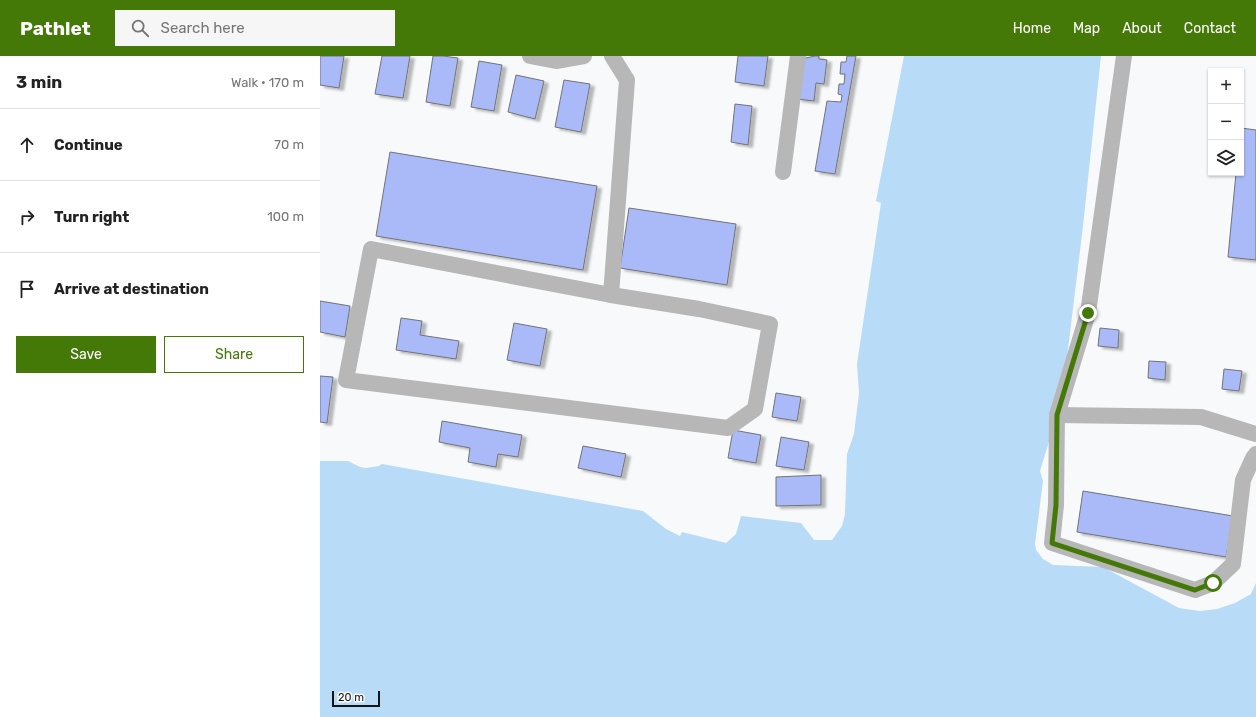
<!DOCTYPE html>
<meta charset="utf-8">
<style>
body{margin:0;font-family:Rubik,sans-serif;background:#f6f6f6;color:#222}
.controls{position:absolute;right:12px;top:12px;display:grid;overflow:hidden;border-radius:0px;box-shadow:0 1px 3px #0004}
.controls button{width:36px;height:36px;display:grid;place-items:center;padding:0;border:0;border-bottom:1px solid #e0e0e0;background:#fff;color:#222;font:20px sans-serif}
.scale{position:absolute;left:12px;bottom:10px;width:48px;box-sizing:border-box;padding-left:4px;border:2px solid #151516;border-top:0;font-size:11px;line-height:14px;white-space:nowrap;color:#151516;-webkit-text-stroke:3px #f8f9fb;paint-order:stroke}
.stop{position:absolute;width:12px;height:12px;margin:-9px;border:3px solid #447907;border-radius:50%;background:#fff}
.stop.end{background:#447907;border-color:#fff;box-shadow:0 1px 4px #0008}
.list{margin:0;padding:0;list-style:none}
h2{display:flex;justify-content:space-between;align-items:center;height:52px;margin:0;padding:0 16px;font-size:17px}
h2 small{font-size:13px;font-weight:400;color:#767676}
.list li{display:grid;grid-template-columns:26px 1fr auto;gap:12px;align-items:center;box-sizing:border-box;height:72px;padding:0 16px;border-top:1px solid #e0e0e0}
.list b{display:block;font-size:15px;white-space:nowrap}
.list em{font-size:13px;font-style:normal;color:#767676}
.actions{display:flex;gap:8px;padding:12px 16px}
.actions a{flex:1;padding:9px 0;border:1px solid #447907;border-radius:0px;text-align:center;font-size:14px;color:#447907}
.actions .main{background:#447907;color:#fff}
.icon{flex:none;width:22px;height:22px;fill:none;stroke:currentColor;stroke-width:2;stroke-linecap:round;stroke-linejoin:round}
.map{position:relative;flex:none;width:936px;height:661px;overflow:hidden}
header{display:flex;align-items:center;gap:24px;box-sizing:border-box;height:56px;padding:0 20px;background:#447907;color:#fff}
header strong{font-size:19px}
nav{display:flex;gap:22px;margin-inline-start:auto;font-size:14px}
.search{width:280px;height:36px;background:#f6f6f6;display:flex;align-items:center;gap:10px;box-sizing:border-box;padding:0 14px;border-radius:0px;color:#767676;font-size:15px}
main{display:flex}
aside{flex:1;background:#fff}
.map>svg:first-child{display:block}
.water{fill:#b8dbf8}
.building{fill:#aab9f8;stroke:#727375;filter:url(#shadow)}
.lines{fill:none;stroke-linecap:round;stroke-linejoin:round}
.minor{stroke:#b8b7b7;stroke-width:16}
.route{stroke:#447907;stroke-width:5}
</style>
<header>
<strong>Pathlet</strong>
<div class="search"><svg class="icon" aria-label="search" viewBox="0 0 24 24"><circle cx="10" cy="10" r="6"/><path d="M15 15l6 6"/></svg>Search here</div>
<nav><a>Home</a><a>Map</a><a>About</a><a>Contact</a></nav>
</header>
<main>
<aside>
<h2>3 min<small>Walk · 170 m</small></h2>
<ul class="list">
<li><svg class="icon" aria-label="ahead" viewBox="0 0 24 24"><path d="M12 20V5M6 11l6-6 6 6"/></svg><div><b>Continue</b></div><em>70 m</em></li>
<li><svg class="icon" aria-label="right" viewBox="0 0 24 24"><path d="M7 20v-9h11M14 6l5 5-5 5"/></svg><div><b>Turn right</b></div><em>100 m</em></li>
<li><svg class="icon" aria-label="arrive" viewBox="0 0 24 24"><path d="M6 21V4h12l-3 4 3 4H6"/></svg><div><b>Arrive at destination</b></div></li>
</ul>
<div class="actions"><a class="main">Save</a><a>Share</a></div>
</aside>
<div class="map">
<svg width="936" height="661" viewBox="0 0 936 661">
<defs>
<filter id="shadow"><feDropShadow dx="4.5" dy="2.5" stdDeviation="1" flood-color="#0004"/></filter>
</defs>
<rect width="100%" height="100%" fill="#f8f9fb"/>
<polygon class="water" points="584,0 781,0 763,170 742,343 720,415 723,425 715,488 716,494 723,503 733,509 783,511 859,552 880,555 897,553 915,547 931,538 936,527 936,661 0,661 0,405 28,405 40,411 46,412 59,410 62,408 323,455 346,473 360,480 362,476 406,487 416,478 421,460 481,467 494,484 512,484 522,470 525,458 527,398 534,378 539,337 537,308 561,147 556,145"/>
<g class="building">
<polygon points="0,0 24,0 19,32 0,29"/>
<polygon points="62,0 90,0 83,42 55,38"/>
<polygon points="113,0 123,0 138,2 130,50 106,46"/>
<polygon points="418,0 448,0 444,30 415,26"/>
<polygon points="495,0 499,0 499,3 507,4 504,28 496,27 494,45 477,43 481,3"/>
<polygon points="527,0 536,0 515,118 495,115 507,45 521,46 522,39 518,38 519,28 524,28 525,18 520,18 521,6 526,6"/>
<polygon points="159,5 182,9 174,55 151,51"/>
<polygon points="196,19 224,25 215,63 188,56"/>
<polygon points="244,24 270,28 261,76 235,71"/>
<polygon points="415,48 432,50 428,89 411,86"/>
<polygon points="921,72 936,74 936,204 908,201 916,117 921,117"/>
<polygon points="70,96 277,130 263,214 56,180"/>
<polygon points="309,152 416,168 407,229 300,212"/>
<polygon points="0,245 30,250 25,281 0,276"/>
<polygon points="81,262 102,265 100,279 139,285 136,303 76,294"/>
<polygon points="194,267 227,273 220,310 187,304"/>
<polygon points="780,272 799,274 798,292 778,290"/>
<polygon points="829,305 846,306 845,324 828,322"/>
<polygon points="904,313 922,315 919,335 902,333"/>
<polygon points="0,320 13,321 7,367 0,366"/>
<polygon points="456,337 481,341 477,365 452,361"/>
<polygon points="122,365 202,379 198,401 178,398 176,411 148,406 150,392 119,386"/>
<polygon points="413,374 441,379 436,407 408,402"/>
<polygon points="461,381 489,386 484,414 456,410"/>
<polygon points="263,390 306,398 301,421 258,412"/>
<polygon points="501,419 501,449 456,450 456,421"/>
<polygon points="763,435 913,460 906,501 757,476"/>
</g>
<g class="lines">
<g class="minor">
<polyline points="210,0 236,5 264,0"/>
<polyline points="804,0 768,257 737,359 736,449 732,487 875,534 893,527 913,508 923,424 933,402 936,398"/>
<polyline points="463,116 478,0"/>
<polygon points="51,193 291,239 379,253 450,268 435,353 408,372 26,324"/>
<polyline points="291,239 307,24 292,0"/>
<polyline points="737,359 881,361 936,378"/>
</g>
</g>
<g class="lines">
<polyline class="route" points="768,257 737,359 736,449 732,487 875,534 893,527"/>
</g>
</svg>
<div class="controls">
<button>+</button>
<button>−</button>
<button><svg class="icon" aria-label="layers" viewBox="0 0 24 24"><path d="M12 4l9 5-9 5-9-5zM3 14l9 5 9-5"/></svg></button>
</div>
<div class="scale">20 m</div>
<div class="stop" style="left:893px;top:527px"></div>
<div class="stop end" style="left:768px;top:257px"></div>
</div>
</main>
